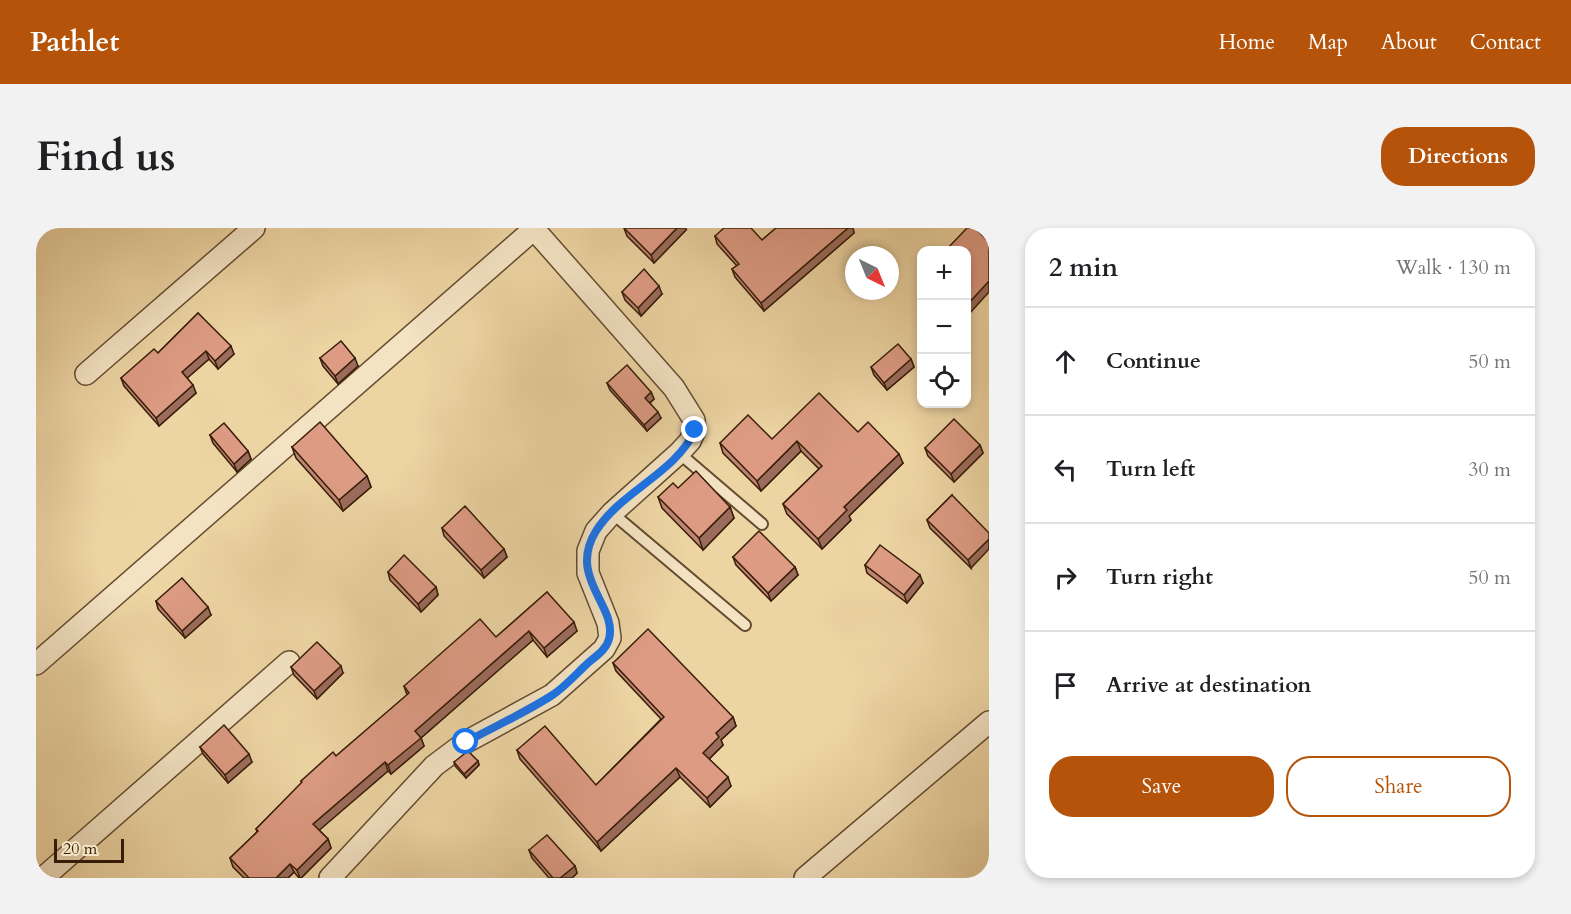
<!DOCTYPE html>
<meta charset="utf-8">
<style>
body{margin:0;font-family:Cardo,serif;background:#f2f2f2;color:#202124}
.controls{position:absolute;right:18px;top:18px;display:grid;overflow:hidden;border-radius:12px;box-shadow:0 3px 9px #0003}
.controls button{width:54px;height:54px;display:grid;place-items:center;padding:0;border:0;border-bottom:2px solid #e0e0e0;background:#fff;color:#202124;font:30px sans-serif}
.compass{position:absolute;left:809px;top:18px;width:54px;height:54px;border-radius:50%;background:#fff;box-shadow:0 3px 9px #0003;rotate:137deg}
.scale{position:absolute;left:18px;bottom:15px;width:70px;box-sizing:border-box;padding-left:6px;border:3px solid #381d08;border-top:0;font-size:16px;line-height:21px;white-space:nowrap;color:#381d08;-webkit-text-stroke:4px #f3e3c3;paint-order:stroke}
.stop{position:absolute;width:18px;height:18px;margin:-14px;border:4px solid #1a73e8;border-radius:50%;background:#fff}
.stop.end{background:#1a73e8;border-color:#fff;box-shadow:0 2px 6px #0008}
.list{margin:0;padding:0;list-style:none}
h2{display:flex;justify-content:space-between;align-items:center;height:78px;margin:0;padding:0 24px;font-size:26px}
h2 small{font-size:20px;font-weight:400;color:#757577}
.list li{display:grid;grid-template-columns:39px 1fr auto;gap:18px;align-items:center;box-sizing:border-box;height:108px;padding:0 24px;border-top:2px solid #e0e0e0}
.list b{display:block;font-size:22px;white-space:nowrap}
.list em{font-size:20px;font-style:normal;color:#757577}
.actions{display:flex;gap:12px;padding:18px 24px}
.actions a{flex:1;padding:14px 0;border:2px solid #b45309;border-radius:24px;text-align:center;font-size:21px;color:#b45309}
.actions .main{background:#b45309;color:#fff}
.icon{flex:none;width:33px;height:33px;fill:none;stroke:currentColor;stroke-width:2;stroke-linecap:round;stroke-linejoin:round}
.map{position:relative;flex:none;width:953px;height:650px;overflow:hidden;border-radius:24px}
header{display:flex;align-items:center;gap:36px;box-sizing:border-box;height:84px;padding:0 30px;background:#b45309;color:#fff}
header strong{font-size:28px}
nav{display:flex;gap:33px;margin-inline-start:auto;font-size:21px}
.intro{display:flex;align-items:center;justify-content:space-between;box-sizing:border-box;height:144px;padding:0 36px}
h1{margin:0;font-size:42px}
.button{padding:15px 27px;border-radius:24px;background:#b45309;color:#fff;font-size:21px;font-weight:700}
main{display:flex;gap:36px;padding:0 36px}
aside{flex:1;background:#fff;border-radius:24px;box-shadow:0 3px 9px #0003}
.map>svg:first-child{display:block}
.lines{fill:none;stroke-linecap:round;stroke-linejoin:round}
.lane-casing{stroke:#654b2f;stroke-width:14}
.street-casing{stroke:#654b2f;stroke-width:24}
.lane{stroke:#f3e3c3;stroke-width:10}
.street{stroke:#f3e3c3;stroke-width:21}
.wall{fill:#be8572;stroke:#381d08;stroke-width:1.5}
.shaded-wall{fill:#9b6c5c;stroke:#381d08;stroke-width:1.5}
.building{fill:#dd9b84;stroke:#381d08;stroke-width:1.5}
.route{stroke:#1a73e8;stroke-width:8}
</style>
<header>
<strong>Pathlet</strong>
<nav><a>Home</a><a>Map</a><a>About</a><a>Contact</a></nav>
</header>
<div class="intro"><h1>Find us</h1><a class="button">Directions</a></div>
<main>
<div class="map">
<svg width="953" height="650" viewBox="0 0 953 650">
<rect width="100%" height="100%" fill="#edd4a3"/>
<filter id="stains"><feTurbulence type="fractalNoise" baseFrequency=".00333" numOctaves="4"/><feColorMatrix values="0 0 0 0 .2 0 0 0 0 .09 0 0 0 0 .02 0 0 0 .5 -.17"/></filter>
<radialGradient id="worn" r=".72"><stop offset=".6" stop-color="#630" stop-opacity="0"/><stop offset="1" stop-color="#630" stop-opacity=".3"/></radialGradient>
<g class="lines">
<g class="lane-casing">
<g id="lane">
<polyline points="643,225 726,296"/>
<polyline points="576,285 709,397"/>
</g>
</g>
<g class="street-casing">
<g id="street">
<polyline points="50,146 218,0"/>
<polyline points="0,436 498,1"/>
<polyline points="7,650 253,434"/>
<polyline points="294,650 398,538 430,514 516,467 568,421 574,410 572,395 552,345 552,323 560,303 576,285 643,225 654,213 659,202 658,192 638,160 497,0"/>
<polyline points="769,650 953,494"/>
</g>
</g>
<use href="#lane" class="lane"/>
<use href="#street" class="street"/>
</g>
<g class="wall">
<polygon points="588,0 650,2 618,35 591,8"/>
<polygon points="740,0 817,0 818,5 728,83 699,49 696,41 701,38 681,16 679,8 726,12"/>
<polygon points="586,64 626,66 605,88 589,72"/>
<polygon points="162,85 198,126 182,141 173,131 151,150 160,165 123,198 88,158 85,150 122,125"/>
<polygon points="284,130 322,138 302,156 287,138"/>
<polygon points="875,131 878,139 851,162 838,147 835,139"/>
<polygon points="571,155 615,164 618,171 614,175 625,190 611,203 574,162"/>
<polygon points="822,204 867,235 813,288 815,292 786,321 751,286 747,276 783,241 765,223 725,263 687,225 684,215"/>
<polygon points="174,207 212,223 215,231 201,244 177,215"/>
<polygon points="944,217 947,225 918,254 892,228 889,220"/>
<polygon points="256,219 331,248 335,259 307,283 260,230"/>
<polygon points="916,267 935,340 894,300 891,292"/>
<polygon points="622,269 694,279 698,290 667,322 626,280"/>
<polygon points="406,300 468,321 471,329 448,350 408,308"/>
<polygon points="697,329 759,339 762,347 735,373 700,337"/>
<polygon points="829,337 887,355 871,375 831,345"/>
<polygon points="352,344 400,359 402,367 385,384 354,352"/>
<polygon points="511,364 541,403 511,429 497,412 385,510 388,518 355,546 352,543 283,602 292,611 295,620 265,650 263,650 258,644 252,650 208,650 197,639 194,630 221,604 220,601 266,555 265,553 300,528 371,467 368,458 460,409"/>
<polygon points="120,373 175,387 149,410 122,381"/>
<polygon points="577,435 697,489 700,498 685,512 687,517 673,531 695,558 674,579 644,549 565,623 484,531 481,522 560,557 625,491 580,443"/>
<polygon points="255,439 307,445 281,471 258,447"/>
<polygon points="164,519 216,534 192,555 167,526"/>
<polygon points="442,533 443,537 430,550 419,538 418,534"/>
<polygon points="493,622 539,638 541,645 536,650 513,650 496,630"/>
</g>
<g class="shaded-wall">
<polygon points="641,0 650,0 650,2 618,35 615,27"/>
<polygon points="812,0 817,0 818,5 728,83 725,75"/>
<polygon points="953,53 953,64 933,86 930,78"/>
<polygon points="623,58 626,66 605,88 602,80"/>
<polygon points="195,118 198,126 182,141 179,133"/>
<polygon points="170,123 173,131 149,152 146,144"/>
<polygon points="319,130 322,138 302,156 299,148"/>
<polygon points="875,131 878,139 851,162 848,155"/>
<polygon points="157,157 160,165 123,198 120,190"/>
<polygon points="615,164 618,171 612,176 609,170"/>
<polygon points="622,184 625,190 611,203 608,197"/>
<polygon points="761,213 765,223 725,263 721,253"/>
<polygon points="944,217 947,225 918,254 915,246"/>
<polygon points="212,223 215,231 201,244 198,236"/>
<polygon points="863,226 867,235 813,288 815,292 786,321 782,311 808,279"/>
<polygon points="331,248 335,259 307,283 303,272"/>
<polygon points="694,279 698,290 667,322 663,310"/>
<polygon points="953,311 953,321 935,340 932,332"/>
<polygon points="468,321 471,329 448,350 445,342"/>
<polygon points="759,339 762,347 735,373 732,365"/>
<polygon points="884,347 887,355 871,375 868,367"/>
<polygon points="400,359 402,367 385,384 382,376"/>
<polygon points="172,379 175,387 149,410 146,403"/>
<polygon points="538,394 541,403 511,429 508,420"/>
<polygon points="493,403 497,412 385,510 388,518 355,546 352,537 379,503"/>
<polygon points="305,438 307,445 281,471 278,463"/>
<polygon points="697,489 700,498 685,512 687,517 670,534 667,525 680,505"/>
<polygon points="213,526 216,534 192,555 189,547"/>
<polygon points="442,533 443,537 430,550 428,546"/>
<polygon points="349,534 352,543 280,605 277,596"/>
<polygon points="640,540 644,549 565,623 561,614"/>
<polygon points="692,549 695,558 674,579 671,570"/>
<polygon points="292,611 295,620 265,650 264,650 261,642"/>
<polygon points="254,636 258,644 252,650 240,650"/>
<polygon points="539,638 541,645 536,650 524,650"/>
</g>
<g class="building">
<polygon points="588,0 641,0 615,27"/>
<polygon points="688,0 715,0 726,12 740,0 812,0 725,75 696,41 703,36 679,8"/>
<polygon points="931,0 939,0 953,14 953,53 930,78 930,22 910,22"/>
<polygon points="608,41 623,58 602,80 586,64"/>
<polygon points="162,85 195,118 179,133 170,123 146,144 157,157 120,190 85,150 118,121 122,125"/>
<polygon points="305,113 319,130 299,148 284,130"/>
<polygon points="862,116 875,131 848,155 835,139"/>
<polygon points="591,137 615,164 609,170 622,184 608,197 571,155"/>
<polygon points="783,165 822,204 832,194 863,226 808,279 811,282 782,311 747,276 786,238 761,213 721,253 684,215 712,187 736,211"/>
<polygon points="918,191 944,217 915,246 889,220"/>
<polygon points="284,194 331,248 303,272 256,219"/>
<polygon points="188,195 212,223 198,236 174,207"/>
<polygon points="660,243 694,279 663,310 622,269 637,255 642,260"/>
<polygon points="916,267 953,305 953,311 932,332 891,292"/>
<polygon points="429,278 468,321 445,342 406,300"/>
<polygon points="723,303 759,339 732,365 697,329"/>
<polygon points="844,317 884,347 868,367 829,337"/>
<polygon points="368,327 400,359 382,376 352,344"/>
<polygon points="146,350 172,379 146,403 120,373"/>
<polygon points="511,364 538,394 508,420 493,403 379,503 385,510 352,537 349,534 277,596 292,611 261,642 254,636 240,650 213,650 194,630 222,603 220,601 266,554 265,553 297,524 300,528 373,465 368,458 444,391 460,409"/>
<polygon points="612,401 697,489 680,505 683,509 667,525 692,549 671,570 640,540 561,614 481,522 509,498 560,557 628,489 577,435"/>
<polygon points="281,414 305,438 278,463 255,439"/>
<polygon points="188,497 213,526 189,547 164,519"/>
<polygon points="432,523 442,533 428,546 418,534"/>
<polygon points="511,607 539,638 524,650 517,650 493,622"/>
</g>
<g class="lines">
<path class="route" d="M430,514c28,-15 58,-29 85,-46 13,-8 25,-22 37,-33 8,-7 18,-13 21,-24 9,-33 -42,-61 -13,-108 25,-40 80,-58 99,-101"/>
</g>
<rect width="100%" height="100%" filter="url(#stains)"/>
<rect width="100%" height="100%" fill="url(#worn)"/>
</svg>
<div class="controls">
<button>+</button>
<button>−</button>
<button><svg class="icon" aria-label="locate" viewBox="0 0 24 24"><circle cx="12" cy="12" r="6"/><path d="M12 2v4M12 18v4M2 12h4M18 12h4"/></svg></button>
</div>
<svg class="compass" viewBox="-18 -18 36 36"><path d="M0-13l5 13h-10z" fill="#e53935"/><path d="M0 13l5-13h-10z" fill="#757577"/></svg>
<div class="scale">20 m</div>
<div class="stop" style="left:430px;top:514px"></div>
<div class="stop end" style="left:659px;top:202px"></div>
</div>
<aside>
<h2>2 min<small>Walk · 130 m</small></h2>
<ul class="list">
<li><svg class="icon" aria-label="ahead" viewBox="0 0 24 24"><path d="M12 20V5M6 11l6-6 6 6"/></svg><div><b>Continue</b></div><em>50 m</em></li>
<li><svg class="icon" aria-label="left" viewBox="0 0 24 24"><path d="M17 20v-9H6M10 6l-5 5 5 5"/></svg><div><b>Turn left</b></div><em>30 m</em></li>
<li><svg class="icon" aria-label="right" viewBox="0 0 24 24"><path d="M7 20v-9h11M14 6l5 5-5 5"/></svg><div><b>Turn right</b></div><em>50 m</em></li>
<li><svg class="icon" aria-label="arrive" viewBox="0 0 24 24"><path d="M6 21V4h12l-3 4 3 4H6"/></svg><div><b>Arrive at destination</b></div></li>
</ul>
<div class="actions"><a class="main">Save</a><a>Share</a></div>
</aside>
</main>
